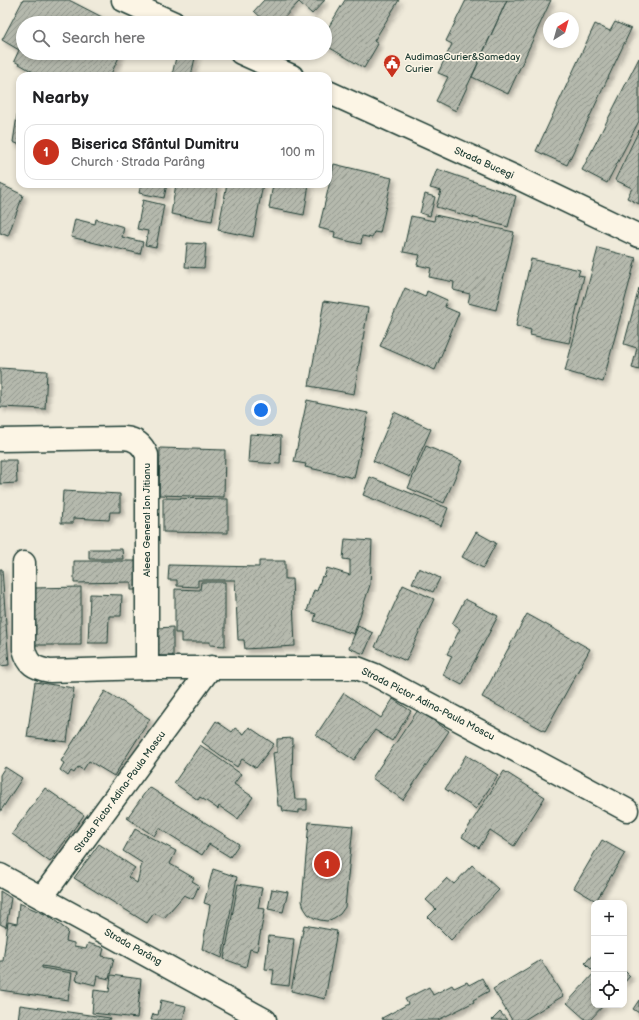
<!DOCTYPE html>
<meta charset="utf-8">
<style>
body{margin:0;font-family:"Balsamiq Sans",sans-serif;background:#f6f6f6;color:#202124}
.controls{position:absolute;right:12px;bottom:12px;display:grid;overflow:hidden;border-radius:8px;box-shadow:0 2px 6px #0003}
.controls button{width:36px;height:36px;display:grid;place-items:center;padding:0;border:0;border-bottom:1px solid #e0e0e0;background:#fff;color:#202124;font:20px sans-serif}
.compass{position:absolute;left:543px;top:12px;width:36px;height:36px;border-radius:50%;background:#fff;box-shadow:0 2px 6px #0003;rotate:37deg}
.you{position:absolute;left:261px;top:410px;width:14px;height:14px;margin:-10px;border:3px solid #fff;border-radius:50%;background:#1a73e8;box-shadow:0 0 0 6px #1a73e833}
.badge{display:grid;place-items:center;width:26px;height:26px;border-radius:50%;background:#c8321e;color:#fff;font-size:13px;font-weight:700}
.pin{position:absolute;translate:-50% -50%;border:2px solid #fff;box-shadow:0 1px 4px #0006}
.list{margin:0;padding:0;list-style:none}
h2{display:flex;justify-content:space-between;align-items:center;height:52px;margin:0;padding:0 16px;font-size:17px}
h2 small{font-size:13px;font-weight:400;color:#757577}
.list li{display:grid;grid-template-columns:26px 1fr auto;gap:12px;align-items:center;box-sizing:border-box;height:56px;margin:0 8px 8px;padding:0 8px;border:1px solid #e0e0e0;border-radius:12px}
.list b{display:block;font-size:15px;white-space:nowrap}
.list p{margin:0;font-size:13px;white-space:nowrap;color:#757577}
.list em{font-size:13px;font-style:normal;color:#757577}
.icon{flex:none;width:22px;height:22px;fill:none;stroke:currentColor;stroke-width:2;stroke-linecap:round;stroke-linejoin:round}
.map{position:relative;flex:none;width:639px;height:1020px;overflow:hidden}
.search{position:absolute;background:#fff;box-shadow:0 2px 6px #0003;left:16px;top:16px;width:316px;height:44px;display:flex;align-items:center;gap:10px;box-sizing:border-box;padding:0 14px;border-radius:22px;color:#757577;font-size:15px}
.panel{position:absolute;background:#fff;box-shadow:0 2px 6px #0003;left:16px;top:72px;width:316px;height:116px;border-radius:12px}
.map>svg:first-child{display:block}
.building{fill:url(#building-hatch);stroke:#1f3d34;filter:url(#shadow)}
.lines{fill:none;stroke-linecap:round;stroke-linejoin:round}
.minor-casing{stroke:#1f3d34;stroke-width:25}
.minor{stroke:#fcf5e5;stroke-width:22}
.labels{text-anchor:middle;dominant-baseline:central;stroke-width:3;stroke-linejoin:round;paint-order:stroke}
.poi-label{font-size:10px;fill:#1f3d34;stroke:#fcf5e5;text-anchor:start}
.street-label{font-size:10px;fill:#1f3d34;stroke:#fcf5e5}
</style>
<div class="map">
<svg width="639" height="1020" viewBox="0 0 639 1020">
<defs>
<pattern id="building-hatch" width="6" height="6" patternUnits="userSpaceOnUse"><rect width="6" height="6" fill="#b5b9ad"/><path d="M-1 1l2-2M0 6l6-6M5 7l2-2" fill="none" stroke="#93988e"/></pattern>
<filter id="shadow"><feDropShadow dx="3.5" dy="3.5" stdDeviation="2" flood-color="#0004"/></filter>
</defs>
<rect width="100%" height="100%" fill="#efeada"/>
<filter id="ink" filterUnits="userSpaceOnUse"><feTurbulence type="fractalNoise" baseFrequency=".025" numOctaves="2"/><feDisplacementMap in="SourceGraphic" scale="8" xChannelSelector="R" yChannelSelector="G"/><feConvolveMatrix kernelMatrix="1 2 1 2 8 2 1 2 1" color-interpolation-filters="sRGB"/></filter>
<g filter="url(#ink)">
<g class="building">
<polygon points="23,0 69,0 102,17 99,23 23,23 23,53 121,53 110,76 40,76 14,61 19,50 2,40"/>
<polygon points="264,0 325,0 312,14 299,2 279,23 267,23 254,11"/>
<polygon points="345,0 399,0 374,41 378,44 364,68 325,45 325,33"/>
<polygon points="466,0 507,0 456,111 436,101 448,77 438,73 452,44 446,41"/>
<polygon points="507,0 551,0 508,94 472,77"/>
<polygon points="615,22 631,29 567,165 536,151 595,24 610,31"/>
<polygon points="177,53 196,53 191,76 172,75"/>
<polygon points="639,58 639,121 607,183 582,170"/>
<polygon points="18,109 20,110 20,145 13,142"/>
<polygon points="639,130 639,204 627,198 632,188 615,180"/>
<polygon points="334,164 392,178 380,233 374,232 372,238 362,236 361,244 334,238 335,232 319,228"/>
<polygon points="437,169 516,196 508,227 436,207 441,191 430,188"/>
<polygon points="0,184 23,195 8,236 0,233"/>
<polygon points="141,184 167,184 164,198 139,193"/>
<polygon points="176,184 218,184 212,221 171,214"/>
<polygon points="227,184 263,184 253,237 218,230"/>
<polygon points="273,184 309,184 304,215 269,208"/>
<polygon points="425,194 435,197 430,216 420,213"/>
<polygon points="143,200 164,205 156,247 145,245 148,231 137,229"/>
<polygon points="435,215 514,232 496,310 468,303 470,294 453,290 454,282 429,277 431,268 417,265 420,255 403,252 411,216 434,221"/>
<polygon points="75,219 95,224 96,219 124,227 122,237 143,242 140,254 71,237"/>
<polygon points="187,243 206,244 204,268 185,267"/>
<polygon points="598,248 636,258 603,382 565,371"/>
<polygon points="531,259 580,270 578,275 584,276 569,343 530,335 531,330 516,326"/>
<polygon points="405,288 425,297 427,291 447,300 445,307 459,313 435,370 380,346"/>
<polygon points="639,288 639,370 632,368 637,348 624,344"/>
<polygon points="324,301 368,308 354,394 309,386"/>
<polygon points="0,368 47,371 45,409 0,407"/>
<polygon points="307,400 368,413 354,478 305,467 306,464 294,462"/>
<polygon points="394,412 431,429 410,477 373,461"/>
<polygon points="250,434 281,436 280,464 248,462"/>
<polygon points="426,446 462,461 444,503 408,488"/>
<polygon points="160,448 225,450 224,497 159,495"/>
<polygon points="0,460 16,460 17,483 0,484"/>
<polygon points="370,477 448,508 441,526 363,495"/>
<polygon points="63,491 120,494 120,512 110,512 109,520 73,518 73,523 61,523"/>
<polygon points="163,498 228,499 228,533 163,532"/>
<polygon points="476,532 496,543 483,568 462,557"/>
<polygon points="345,539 372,541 370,585 354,634 314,621 316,614 307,611 314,590 317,591 322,576 324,577 327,568 350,575 350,560 343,559"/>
<polygon points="89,549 122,549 123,559 89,559"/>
<polygon points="74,561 141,561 141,590 131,590 131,582 74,583"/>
<polygon points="259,561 285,561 285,579 292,579 295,646 245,649 244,640 238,640 235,580 198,580 198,587 177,586 177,580 168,580 169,565 259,567"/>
<polygon points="419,568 440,578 433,592 412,583"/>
<polygon points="0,569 2,569 9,665 0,666"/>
<polygon points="201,582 225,582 225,646 210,645 210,642 181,642 181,633 175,633 175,589 200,590"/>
<polygon points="403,585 434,599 406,661 375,647"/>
<polygon points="81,587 81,645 34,645 34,588"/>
<polygon points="90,594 122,595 121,616 109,616 108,643 88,643"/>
<polygon points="465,599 498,616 462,685 443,675 452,656 447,654 460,629 452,624"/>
<polygon points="527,614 590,649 545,731 482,697"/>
<polygon points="358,626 373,633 364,654 349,648"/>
<polygon points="173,627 173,656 157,656 157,628"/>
<polygon points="35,682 74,688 67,742 27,737"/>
<polygon points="105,691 150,719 114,776 89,761 83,770 78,767 74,773 71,771 68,776 60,770 64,763 61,761"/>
<polygon points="344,693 381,718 393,699 411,711 392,741 375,730 354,760 316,735"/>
<polygon points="418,710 449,731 403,800 372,778"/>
<polygon points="216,721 232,732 235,728 244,734 249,727 274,744 256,768 242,759 237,767 202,742"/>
<polygon points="293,738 292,776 295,799 307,799 307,810 299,810 299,813 283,811 282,806 278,806 273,753 277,752 277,739"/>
<polygon points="200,745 241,774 234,784 253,797 238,819 219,806 218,809 200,797 198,800 174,783"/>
<polygon points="466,755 498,775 476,809 445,789"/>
<polygon points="5,767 22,778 0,812 0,775"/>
<polygon points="504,771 545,797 514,846 490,830 479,848 462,837"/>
<polygon points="149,787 239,844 230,857 209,844 202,855 159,828 154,836 127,818"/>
<polygon points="45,788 84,815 50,862 12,834"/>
<polygon points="309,822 353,826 345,907 340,914 334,918 327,921 320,920 314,918 308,914 304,908 302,901"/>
<polygon points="135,829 176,851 170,864 194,878 192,881 199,885 193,899 184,895 164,918 154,913 147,923 74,878 99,844 135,868 128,877 137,883 142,863 123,851"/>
<polygon points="602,840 625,853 596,901 574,888"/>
<polygon points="472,865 499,890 451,940 428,917 436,909 426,900 447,878 454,884"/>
<polygon points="213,869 237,877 222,958 202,949 210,905 204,903"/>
<polygon points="238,884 262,888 258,908 265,909 257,951 250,949 246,967 224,959"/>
<polygon points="272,889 288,892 283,912 268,909"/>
<polygon points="0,891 11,898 6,927 0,924"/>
<polygon points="19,903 49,916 68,931 66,941 74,943 74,947 86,949 88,943 104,948 102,956 114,958 109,979 97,976 95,985 76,980 78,972 42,966 42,968 72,973 68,1000 0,990 0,961 3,961 8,922 17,924"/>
<polygon points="304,925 337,931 325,999 291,991"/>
<polygon points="269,936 294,939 289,986 272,984 274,970 265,969"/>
<polygon points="594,953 594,972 585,963"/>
<polygon points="541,960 563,996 524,1020 512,1020 493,989"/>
<polygon points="624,970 630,976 624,983"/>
<polygon points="594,973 594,1005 604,1005 590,1020 586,1020 567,1003"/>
<polygon points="111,975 141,979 137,1018 92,1013 94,990 109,992"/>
<polygon points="482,978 489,991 473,1000 474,1002 438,1020 383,1020 382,1018 408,1004 405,999 429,987 433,995 452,985 454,988 467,982 469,985"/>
<polygon points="161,1000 186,1006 183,1020 151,1020 153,1014 158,1015"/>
<polygon points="639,1000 639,1013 633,1009"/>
<polygon points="20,1005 110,1018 109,1020 18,1020"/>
<polygon points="500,1012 507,1020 492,1020"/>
</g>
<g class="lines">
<g class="minor-casing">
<g id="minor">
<polyline points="123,0 174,23"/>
<polyline points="241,53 292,76"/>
<polyline points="328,92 518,178 639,236"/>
<path d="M0,440l124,-2c12,1 18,6 23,17v213"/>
<path d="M24,563v86c4,16 10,19 26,22l97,-3h210l18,7 252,135"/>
<polyline points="0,875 265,1020"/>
<polyline points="42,897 211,667"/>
</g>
</g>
<use href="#minor" class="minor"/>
</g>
</g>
<defs>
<g id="civic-pin" transform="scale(0.9)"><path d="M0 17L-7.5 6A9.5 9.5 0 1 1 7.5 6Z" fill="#c8321e" stroke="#fcf5e5"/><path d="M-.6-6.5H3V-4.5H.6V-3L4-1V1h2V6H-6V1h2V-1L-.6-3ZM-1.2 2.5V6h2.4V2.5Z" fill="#fff"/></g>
</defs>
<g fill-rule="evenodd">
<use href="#civic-pin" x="392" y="63"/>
</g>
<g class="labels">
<g class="poi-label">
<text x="405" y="57">AudimasCurier&amp;Sameday<tspan x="405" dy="12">Curier</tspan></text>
</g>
<g class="street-label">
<text transform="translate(484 163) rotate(24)">Strada Bucegi</text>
<text transform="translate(147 520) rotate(-90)">Aleea General Ion Jitianu</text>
<text transform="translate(428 704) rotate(27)">Strada Pictor Adina-Paula Moscu</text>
<text transform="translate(120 792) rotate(-54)">Strada Pictor Adina-Paula Moscu</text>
<text transform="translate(133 947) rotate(29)">Strada Parâng</text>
</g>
</g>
</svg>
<div class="controls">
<button>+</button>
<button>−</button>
<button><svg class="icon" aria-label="locate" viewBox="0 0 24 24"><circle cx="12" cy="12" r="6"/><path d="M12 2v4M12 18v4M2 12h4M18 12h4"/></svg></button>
</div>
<svg class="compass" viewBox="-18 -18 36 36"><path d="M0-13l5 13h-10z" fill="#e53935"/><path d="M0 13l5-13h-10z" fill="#757577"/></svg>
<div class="you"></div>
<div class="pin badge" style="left:327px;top:864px">1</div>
<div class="search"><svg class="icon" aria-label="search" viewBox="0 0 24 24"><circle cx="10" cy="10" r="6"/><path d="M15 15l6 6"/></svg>Search here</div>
<section class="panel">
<h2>Nearby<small></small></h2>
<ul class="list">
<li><span class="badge">1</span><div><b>Biserica Sfântul Dumitru</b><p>Church · Strada Parâng</p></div><em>100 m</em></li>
</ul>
</section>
</div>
